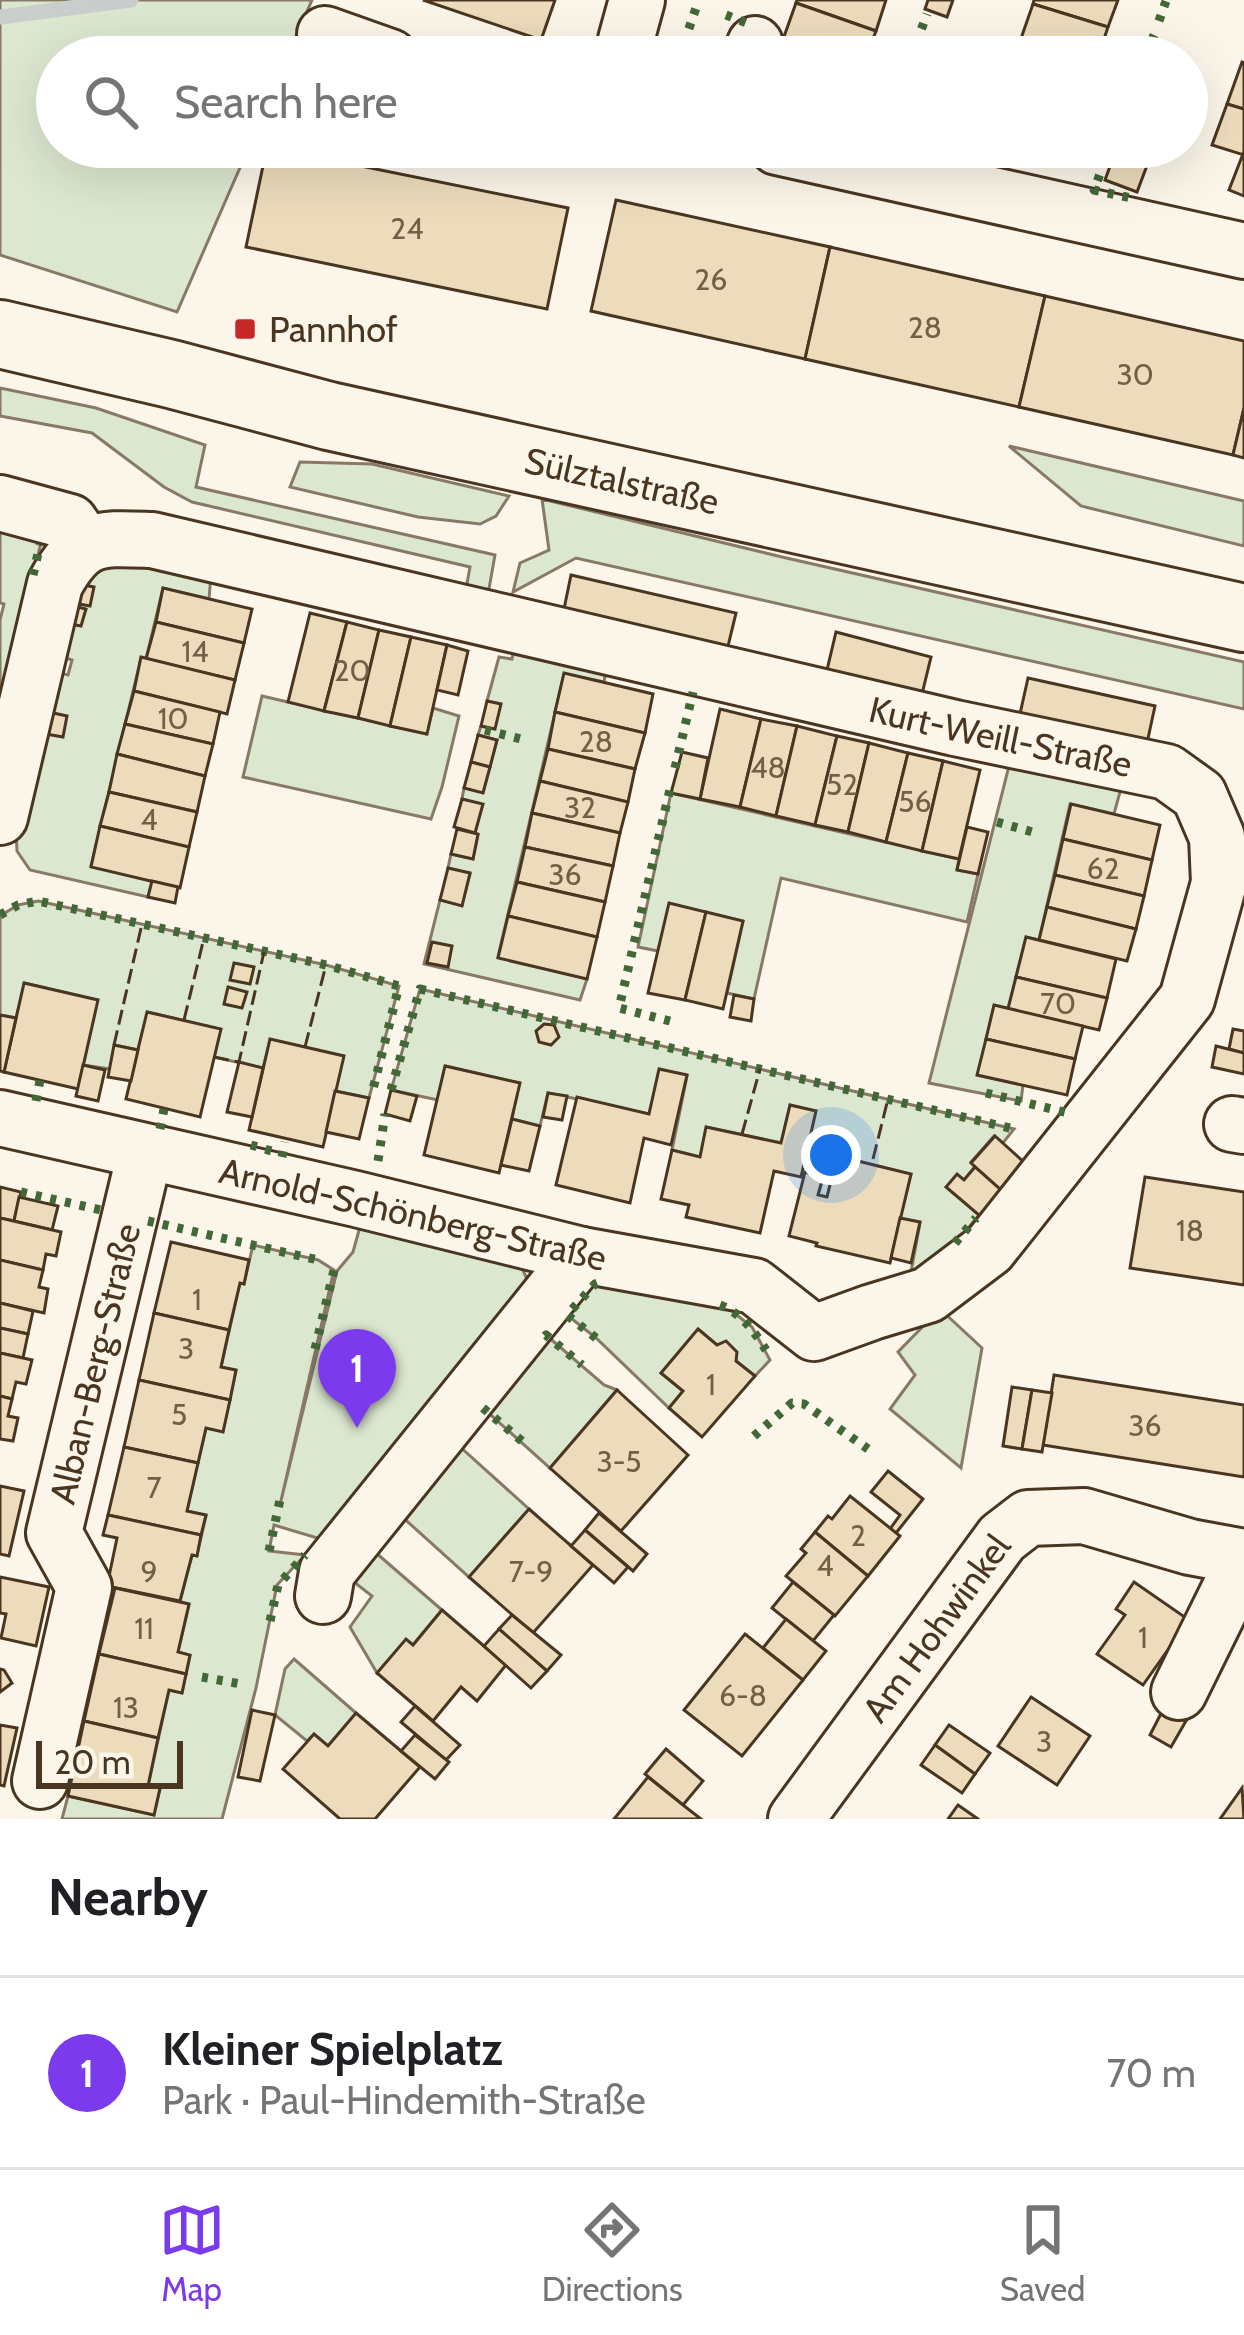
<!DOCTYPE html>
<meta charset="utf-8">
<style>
body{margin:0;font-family:Cabin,sans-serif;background:#f6f6f6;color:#202124}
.scale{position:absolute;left:36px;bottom:30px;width:147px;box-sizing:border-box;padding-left:12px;border:6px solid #4a3520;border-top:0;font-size:33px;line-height:42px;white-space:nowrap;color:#4a3520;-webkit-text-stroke:9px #fbf6e9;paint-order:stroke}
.you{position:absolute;left:831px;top:1155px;width:42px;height:42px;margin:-30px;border:9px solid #fff;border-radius:50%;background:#1a73e8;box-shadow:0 0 0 18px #1a73e833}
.badge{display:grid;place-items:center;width:78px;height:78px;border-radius:50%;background:#7c3aed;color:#fff;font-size:39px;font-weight:700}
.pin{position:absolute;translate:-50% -99px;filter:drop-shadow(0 3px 6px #0008)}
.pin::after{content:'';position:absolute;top:63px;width:42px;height:36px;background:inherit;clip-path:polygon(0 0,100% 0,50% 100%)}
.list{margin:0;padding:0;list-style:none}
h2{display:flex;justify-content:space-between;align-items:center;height:156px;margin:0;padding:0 48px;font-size:51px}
h2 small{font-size:39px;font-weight:400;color:#757577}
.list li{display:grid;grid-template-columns:78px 1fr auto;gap:36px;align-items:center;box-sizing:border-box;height:192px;padding:0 48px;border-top:3px solid #e0e0e0}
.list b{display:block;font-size:45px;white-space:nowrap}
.list p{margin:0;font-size:39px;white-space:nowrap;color:#757577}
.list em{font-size:39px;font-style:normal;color:#757577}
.icon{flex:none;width:66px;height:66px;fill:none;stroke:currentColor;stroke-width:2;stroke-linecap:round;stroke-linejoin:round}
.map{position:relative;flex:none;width:1244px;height:1819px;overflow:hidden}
.search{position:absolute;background:#fff;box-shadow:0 12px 48px #0002;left:36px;right:36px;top:36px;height:132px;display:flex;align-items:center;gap:30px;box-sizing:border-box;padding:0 42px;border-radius:66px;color:#757577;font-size:45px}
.sheet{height:348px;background:#fff}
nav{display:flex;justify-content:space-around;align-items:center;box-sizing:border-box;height:168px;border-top:3px solid #e0e0e0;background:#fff;font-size:33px;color:#757577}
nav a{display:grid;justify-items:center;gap:6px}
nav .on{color:#7c3aed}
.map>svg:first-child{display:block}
.green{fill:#dce7d0;stroke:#887966;stroke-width:3}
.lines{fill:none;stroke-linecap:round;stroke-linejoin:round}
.stream{stroke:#c9cecd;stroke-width:15}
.building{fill:#ecdcbc;stroke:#4a3520;stroke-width:3}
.minor-casing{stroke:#4a3520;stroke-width:60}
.major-casing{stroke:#4a3520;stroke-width:72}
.minor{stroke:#fbf6e9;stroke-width:54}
.major{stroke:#fbf6e9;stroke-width:66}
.hedge{stroke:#436837;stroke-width:9;stroke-dasharray:6 9;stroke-linecap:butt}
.fence{stroke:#4a3520;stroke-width:3;stroke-dasharray:15 6;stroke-linecap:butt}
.poi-dot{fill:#c62828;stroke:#fbf6e9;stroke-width:4.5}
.labels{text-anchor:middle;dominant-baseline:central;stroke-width:9;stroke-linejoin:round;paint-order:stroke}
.number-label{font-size:30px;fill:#725f47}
.poi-label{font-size:36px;fill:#4a3520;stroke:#fbf6e9;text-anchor:start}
.street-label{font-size:36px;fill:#4a3520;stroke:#fbf6e9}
</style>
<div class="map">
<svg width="1244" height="1819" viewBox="0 0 1244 1819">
<rect width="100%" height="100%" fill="#fbf6e9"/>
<g class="green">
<polygon points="0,0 312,0 287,57 57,57 57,147 249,147 177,312 0,255"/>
<polygon points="0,388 96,408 205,445 196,487 495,555 487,600 466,589 470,567 192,502 164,487 92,433 0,416"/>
<polygon points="1009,446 1244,501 1244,546 1081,506"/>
<polygon points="300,462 372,464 509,496 496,516 480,524 418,517 290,487"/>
<polygon points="542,499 782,557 1244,662 1244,709 576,558 513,592 520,563 549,550"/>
<polygon points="0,528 42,538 7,686 0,698 0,620 4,604 0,603"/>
<polygon points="120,557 211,574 209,599 163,588 146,659 141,658 91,866 152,881 148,897 30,870 17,851 16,830 52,671 68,675 72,660 56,655 75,581"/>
<polygon points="515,643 607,666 604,682 564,674 498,957 587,979 580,1000 424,964 440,900 462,905 470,874 448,868 451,854 473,859 478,835 475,833 482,805 462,799 464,788 483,792 497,740 478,735 481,726 494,729 500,704 487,701 499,657 512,659"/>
<polygon points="262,696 426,734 433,708 459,716 442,787 431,819 243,777"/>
<polygon points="1010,762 1123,781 1114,814 1070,804 1039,940 1026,937 1008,1009 994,1006 978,1075 1023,1085 1021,1101 929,1083"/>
<polygon points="671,793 959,859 957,869 978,874 967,922 781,878 754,999 727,993 743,921 670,904 658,951 638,947"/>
<polygon points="38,901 326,965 399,986 369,1098 335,1091 270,1040 263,1068 214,1057 220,1029 148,1012 138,1050 115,1045 110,1069 83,1065 97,1000 25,983 16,1018 0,1015 0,916 18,905"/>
<polygon points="420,989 1014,1129 1003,1143 994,1136 971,1162 975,1167 964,1180 947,1187 979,1215 946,1255 909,1283 920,1223 900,1218 911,1174 838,1156 827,1197 818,1195 823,1177 802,1172 815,1111 790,1105 781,1143 707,1127 700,1157 672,1150 687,1076 660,1069 649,1114 548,1093 540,1126 512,1119 519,1083 446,1066 438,1100 391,1090"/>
<polygon points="361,1223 520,1264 527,1279 524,1294 324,1540 274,1525 269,1551 305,1555 277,1585 256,1688 222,1819 62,1819 68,1796 154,1815 160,1789 148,1786 169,1690 182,1693 190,1656 178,1652 189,1605 180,1601 192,1555 197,1555 206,1516 187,1511 206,1428 223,1431 236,1371 221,1367 240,1283 244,1284 253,1245 318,1260 334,1270 280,1505 337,1271 353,1252"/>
<polygon points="595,1284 728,1308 752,1327 770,1360 755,1376 736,1361 736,1352 726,1342 717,1345 698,1329 661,1373 683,1391 669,1408 596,1338 567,1315"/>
<polygon points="940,1309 982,1348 961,1468 890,1409 915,1375 898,1352"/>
<polygon points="546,1335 604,1385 617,1390 550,1468 483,1408"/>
<polygon points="458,1445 529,1509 469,1577 399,1514"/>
<polygon points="368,1546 442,1610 413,1645 406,1640 377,1673 350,1627 372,1596 345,1575"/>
<polygon points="294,1659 356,1713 328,1746 314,1734 307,1741 275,1715 285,1669"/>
</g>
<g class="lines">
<polyline class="stream" points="0,17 131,0"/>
</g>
<g class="building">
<polygon points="423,0 555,0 541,40"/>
<polygon points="797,0 886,0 876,31 796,3"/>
<polygon points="928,0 953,0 947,17 925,9"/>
<polygon points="1034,0 1118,0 1108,27 1033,4"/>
<polygon points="796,3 876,31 866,57 815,57 781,45"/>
<polygon points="1033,4 1108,27 1098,57 1050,57 1018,47"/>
<polygon points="1018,47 1050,57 1015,57"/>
<polygon points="1242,62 1244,63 1244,109 1227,104"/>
<polygon points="1227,104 1244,109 1244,155 1212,145"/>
<polygon points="267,147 568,208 547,309 246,247"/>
<polygon points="1028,147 1067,147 1063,158"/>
<polygon points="1117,147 1154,147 1137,192 1105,180"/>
<polygon points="1243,154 1244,155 1244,196 1229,190"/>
<polygon points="616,200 830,247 805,359 591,311"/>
<polygon points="830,247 1045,296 1019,407 805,359"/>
<polygon points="1045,296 1244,341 1244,408 1233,455 1019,407"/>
<polygon points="1244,408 1244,458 1233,455"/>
<polygon points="571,575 736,613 728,646 564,609"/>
<polygon points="78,584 94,587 90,606 74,603"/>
<polygon points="163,588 252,609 244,643 156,622"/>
<polygon points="70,605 86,609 81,626 65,623"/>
<polygon points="310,613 347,622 324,711 288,702"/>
<polygon points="156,622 244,643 235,680 146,659"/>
<polygon points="347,622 379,630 358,718 324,711"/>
<polygon points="379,630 411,637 390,726 358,718"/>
<polygon points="836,632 931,657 922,694 827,670"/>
<polygon points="411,637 447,645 427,734 390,726"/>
<polygon points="447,645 468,651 458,695 437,690"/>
<polygon points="141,657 235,680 227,714 134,691"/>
<polygon points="564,673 653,694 645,733 555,712"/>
<polygon points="1028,678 1155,706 1147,743 1020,714"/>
<polygon points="134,691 220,712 213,744 125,724"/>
<polygon points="487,701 501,704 495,729 481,726"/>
<polygon points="720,709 761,719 740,807 700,799"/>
<polygon points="44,711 67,716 63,737 40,733"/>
<polygon points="555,712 645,733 635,769 548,749"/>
<polygon points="761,719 797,726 776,816 740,807"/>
<polygon points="125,724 213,744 205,776 117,754"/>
<polygon points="797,726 837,736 815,825 776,816"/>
<polygon points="478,735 497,740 490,767 471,762"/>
<polygon points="837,736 869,743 848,832 815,825"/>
<polygon points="869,743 908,753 886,842 848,832"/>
<polygon points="548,749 635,769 628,802 540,781"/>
<polygon points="682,752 708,758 700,799 671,793"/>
<polygon points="908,753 943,761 922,851 886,842"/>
<polygon points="117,754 205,776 197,812 109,792"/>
<polygon points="943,761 980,770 959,859 922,851"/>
<polygon points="471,762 490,767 483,793 464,788"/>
<polygon points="540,781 628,802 620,833 532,813"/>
<polygon points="109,792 197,812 189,847 100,826"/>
<polygon points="462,799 483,804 475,833 454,827"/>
<polygon points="1071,804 1160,825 1152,860 1063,839"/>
<polygon points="532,813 620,833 613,866 525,847"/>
<polygon points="100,826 189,847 180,888 91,867"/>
<polygon points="967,827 988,832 978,874 957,870"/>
<polygon points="457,829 478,834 473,859 451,854"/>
<polygon points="1063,839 1152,860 1144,896 1055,875"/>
<polygon points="525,847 613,866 605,902 517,882"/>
<polygon points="448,868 470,873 462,906 440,900"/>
<polygon points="1055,875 1144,896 1136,929 1047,907"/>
<polygon points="152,881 178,887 175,903 148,897"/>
<polygon points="517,882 605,902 597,937 508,916"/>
<polygon points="669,903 706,912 685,1000 648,993"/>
<polygon points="1047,907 1136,929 1127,961 1039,940"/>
<polygon points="706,912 743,921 723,1009 685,1000"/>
<polygon points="508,916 597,937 587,979 498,958"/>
<polygon points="1026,937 1116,959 1107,998 1016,977"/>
<polygon points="432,942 452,946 448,967 427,963"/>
<polygon points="234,963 254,967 250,984 230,980"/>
<polygon points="1016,977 1107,998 1099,1030 1008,1009"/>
<polygon points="24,983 98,1000 78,1089 4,1072"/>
<polygon points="228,987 247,992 242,1008 224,1004"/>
<polygon points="734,995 754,999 751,1021 730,1017"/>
<polygon points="994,1005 1083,1026 1075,1059 986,1039"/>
<polygon points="147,1012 221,1029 200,1117 126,1099"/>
<polygon points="0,1015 16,1018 4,1072 0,1071"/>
<polygon points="544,1024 554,1025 559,1037 551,1045 539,1042 536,1031"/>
<polygon points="1233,1029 1244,1031 1244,1053 1229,1049"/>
<polygon points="270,1039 344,1056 323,1147 249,1130"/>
<polygon points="986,1039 1075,1059 1067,1095 977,1075"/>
<polygon points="114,1045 138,1050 131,1081 108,1077"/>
<polygon points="1216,1046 1244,1053 1244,1074 1212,1067"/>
<polygon points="239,1062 263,1068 252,1117 227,1112"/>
<polygon points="83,1065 105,1070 98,1101 76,1096"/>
<polygon points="445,1066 520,1083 499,1173 424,1155"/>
<polygon points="659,1069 687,1075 671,1145 644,1138 630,1203 556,1185 577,1097 649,1114"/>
<polygon points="391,1090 417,1096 410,1121 385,1114"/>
<polygon points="335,1091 369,1098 359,1139 326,1132"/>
<polygon points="548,1093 567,1096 562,1120 543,1117"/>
<polygon points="790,1105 816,1111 801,1177 774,1171 760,1233 686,1217 689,1205 661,1199 672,1150 700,1157 706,1127 781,1143"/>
<polygon points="512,1119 540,1126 529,1171 501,1165"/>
<polygon points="995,1136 1026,1164 1002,1191 971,1163"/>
<polygon points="837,1156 911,1174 890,1263 816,1246 817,1243 789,1236 805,1172 823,1177 818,1195 827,1197"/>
<polygon points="975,1167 1002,1191 980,1216 946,1187 957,1174 964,1180"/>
<polygon points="1145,1177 1244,1192 1244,1285 1130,1268"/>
<polygon points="0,1187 21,1192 14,1221 0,1218"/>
<polygon points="19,1197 58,1206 52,1230 14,1221"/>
<polygon points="0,1218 61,1232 56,1256 46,1254 43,1270 0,1260"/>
<polygon points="900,1218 920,1222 911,1263 891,1258"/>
<polygon points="171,1242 249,1260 244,1284 240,1283 229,1330 154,1313"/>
<polygon points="0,1260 43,1270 39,1287 48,1289 44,1313 0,1303"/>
<polygon points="0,1303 33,1311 28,1334 0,1328"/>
<polygon points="154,1313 229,1330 221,1367 236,1370 230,1400 139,1380"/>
<polygon points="0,1328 28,1334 23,1358 0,1353"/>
<polygon points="698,1329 717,1345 726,1341 737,1352 736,1361 755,1376 702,1437 669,1408 683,1391 661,1373"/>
<polygon points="0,1353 32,1360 26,1384 16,1382 12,1399 0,1396"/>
<polygon points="1054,1375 1244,1405 1244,1477 1043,1445"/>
<polygon points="139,1380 230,1400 223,1432 206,1428 198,1463 124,1447"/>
<polygon points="1012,1387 1032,1390 1022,1449 1003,1446"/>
<polygon points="617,1390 688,1455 621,1531 550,1468"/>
<polygon points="1032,1390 1052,1393 1042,1452 1022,1449"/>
<polygon points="0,1396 12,1399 8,1416 18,1418 13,1441 0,1439"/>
<polygon points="124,1447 198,1463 187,1511 206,1515 201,1535 108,1515"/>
<polygon points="888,1471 923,1499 896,1533 890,1529 900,1515 871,1492"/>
<polygon points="0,1486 24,1491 9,1556 0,1554"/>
<polygon points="850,1496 900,1536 868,1576 815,1532 828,1516 832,1519"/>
<polygon points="529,1509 593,1565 533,1633 469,1577"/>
<polygon points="599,1513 647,1554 633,1571 585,1530"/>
<polygon points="108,1515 201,1535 197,1556 192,1555 180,1601 107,1586 117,1538 103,1535"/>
<polygon points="585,1530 628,1567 614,1583 571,1546"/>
<polygon points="815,1532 868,1576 835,1616 786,1576 806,1553 801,1549"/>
<polygon points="0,1577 49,1587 36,1646 1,1638 6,1614 0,1613"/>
<polygon points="793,1582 834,1615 813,1641 772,1608"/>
<polygon points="1134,1582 1189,1620 1143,1685 1097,1654 1125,1615 1116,1609"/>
<polygon points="115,1588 189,1604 178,1652 190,1655 186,1674 99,1654"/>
<polygon points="442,1610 506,1665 477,1701 461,1687 433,1721 377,1673 406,1639 413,1645"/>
<polygon points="512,1615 561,1655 547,1671 499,1629"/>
<polygon points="786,1619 826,1651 803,1680 763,1648"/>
<polygon points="499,1629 547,1671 531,1688 484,1646"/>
<polygon points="745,1634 803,1680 742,1756 684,1710"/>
<polygon points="99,1654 186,1674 182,1693 169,1690 158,1738 84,1721"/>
<polygon points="0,1669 4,1670 12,1683 0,1692"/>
<polygon points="1171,1694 1194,1707 1171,1747 1150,1735"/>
<polygon points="1031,1697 1090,1736 1057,1785 998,1746"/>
<polygon points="415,1706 460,1745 446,1760 401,1722"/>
<polygon points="252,1710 275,1715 260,1781 238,1777"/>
<polygon points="356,1713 420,1767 375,1819 340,1819 283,1769 314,1734 328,1746"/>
<polygon points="84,1721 158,1738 148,1786 160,1788 154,1815 68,1796"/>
<polygon points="0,1725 17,1728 4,1786 0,1785"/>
<polygon points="949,1725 990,1753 975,1774 935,1745"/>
<polygon points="415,1735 449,1762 435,1779 401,1751"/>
<polygon points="935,1745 975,1774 962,1793 921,1765"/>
<polygon points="666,1749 703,1781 683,1805 645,1774"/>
<polygon points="648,1777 683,1805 701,1819 614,1819"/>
<polygon points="1242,1788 1244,1819 1220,1819"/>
<polygon points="958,1805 978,1819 948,1819"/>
</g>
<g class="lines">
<g class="minor-casing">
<g id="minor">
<polyline points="325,34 390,57"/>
<polyline points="627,57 626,40 637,0"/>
<polyline points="750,57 755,44"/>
<polyline points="777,147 1244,251"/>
<polyline points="0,503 70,522 86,545"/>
<path id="s1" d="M0,817l55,-233c27,-49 44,-46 97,-44l803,188 212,44 32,23 18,42 2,46 -32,116 -198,250 -61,46 -56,17 -58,21 -60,-47 -172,-31 -226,-56 -356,-81"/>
<polyline points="1232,1124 1244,1126"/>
<polyline points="323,1596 327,1572 582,1255"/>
<polyline points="1179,1692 1244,1560"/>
<path id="s2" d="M40,1781l44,-194 -30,-54 91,-380"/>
<path id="s3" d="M796,1819l206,-281 26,-20 56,-2 106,31 54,10"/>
</g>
</g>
<g class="major-casing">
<g id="major">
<path id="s4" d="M0,334l171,40 158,42 915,202"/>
</g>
</g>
<use href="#minor" class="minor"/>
<use href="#major" class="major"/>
<g class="hedge">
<polyline points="726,15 752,25"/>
<polyline points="1159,21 1166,1"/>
<polyline points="1145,54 1156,31"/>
<polyline points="679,57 696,8"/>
<polyline points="911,57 927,14"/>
<polyline points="1110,147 1094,190 1131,198"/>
<polyline points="33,575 40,545"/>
<polyline points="485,730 521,739"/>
<polyline points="675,768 693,692"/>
<polyline points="997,822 1036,833"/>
<polyline points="0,915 18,905 38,901 326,965 399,986 373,1089"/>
<polyline points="670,1021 619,1008 671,785"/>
<polyline points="391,1090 420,989 1014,1129"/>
<polyline points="986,1093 1068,1113 1071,1110"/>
<polyline points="36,1101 40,1080"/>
<polyline points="160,1129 164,1109"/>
<polyline points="251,1145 275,1152"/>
<polyline points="282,1157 285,1142"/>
<polyline points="378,1161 385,1114"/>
<polyline points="21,1192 101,1210"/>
<polyline points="148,1221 318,1260"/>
<polyline points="955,1243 976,1218"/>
<path d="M720,1305c21,8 34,26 46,45"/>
<polyline points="545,1336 546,1335 582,1365"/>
<polyline points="596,1338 567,1315 595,1284 600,1282"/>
<polyline points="315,1349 334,1270"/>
<polyline points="483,1408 523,1442"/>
<polyline points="754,1436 792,1403 804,1404 868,1449"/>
<polyline points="269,1551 281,1495"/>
<polyline points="270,1621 278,1585 305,1555"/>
<polyline points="202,1677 246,1685"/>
</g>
<g class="fence">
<polyline points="184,1020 204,938"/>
<polyline points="114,1045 142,924"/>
<polyline points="305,1047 326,965"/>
<polyline points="214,1057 239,1062 264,952"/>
<polyline points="742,1134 760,1069"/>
<polyline points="873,1159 888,1099"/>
</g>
</g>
<rect class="poi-dot" x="233" y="317" width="24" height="24" rx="6"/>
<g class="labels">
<g class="number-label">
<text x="407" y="228">24</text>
<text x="711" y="279">26</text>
<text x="925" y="327">28</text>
<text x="1135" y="374">30</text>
<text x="195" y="651">14</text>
<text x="352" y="670">20</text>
<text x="173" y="718">10</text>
<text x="596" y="741">28</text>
<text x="768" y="767">48</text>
<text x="842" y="784">52</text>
<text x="915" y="801">56</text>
<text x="580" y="807">32</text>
<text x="149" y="819">4</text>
<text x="1103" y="868">62</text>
<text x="565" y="874">36</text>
<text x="1058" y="1003">70</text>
<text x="1190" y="1230">18</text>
<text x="197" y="1299">1</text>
<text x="186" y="1348">3</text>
<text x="711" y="1384">1</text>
<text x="179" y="1414">5</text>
<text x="1145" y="1425">36</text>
<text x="619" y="1461">3-5</text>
<text x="154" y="1487">7</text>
<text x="858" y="1535">2</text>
<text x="825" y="1565">4</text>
<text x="149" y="1571">9</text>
<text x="531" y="1571">7-9</text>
<text x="144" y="1628">11</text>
<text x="1143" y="1637">1</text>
<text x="743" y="1695">6-8</text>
<text x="126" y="1707">13</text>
<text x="1044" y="1741">3</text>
</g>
<g class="poi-label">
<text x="269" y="329">Pannhof</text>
</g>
<g class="street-label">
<text stroke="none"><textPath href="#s4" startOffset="639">Sülztalstraße</textPath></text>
<text stroke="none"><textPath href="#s1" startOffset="1227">Kurt-Weill-Straße</textPath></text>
<text transform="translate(413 1214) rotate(13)">Arnold-Schönberg-Straße</text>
<text stroke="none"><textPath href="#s2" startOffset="435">Alban-Berg-Straße</textPath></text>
<text stroke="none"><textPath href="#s3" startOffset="237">Am Hohwinkel</textPath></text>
</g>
</g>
</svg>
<div class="scale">20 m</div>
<div class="you"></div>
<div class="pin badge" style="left:357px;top:1428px">1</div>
<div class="search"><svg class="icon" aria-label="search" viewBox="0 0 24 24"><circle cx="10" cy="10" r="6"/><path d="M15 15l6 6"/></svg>Search here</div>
</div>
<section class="sheet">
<h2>Nearby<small></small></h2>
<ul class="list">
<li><span class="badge">1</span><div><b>Kleiner Spielplatz</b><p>Park · Paul-Hindemith-Straße</p></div><em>70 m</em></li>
</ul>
</section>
<nav>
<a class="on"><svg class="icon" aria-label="map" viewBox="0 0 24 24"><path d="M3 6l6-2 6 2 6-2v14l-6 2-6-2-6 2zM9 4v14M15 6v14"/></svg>Map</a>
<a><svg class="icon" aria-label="directions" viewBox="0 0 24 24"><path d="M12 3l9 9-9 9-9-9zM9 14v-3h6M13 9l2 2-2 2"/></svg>Directions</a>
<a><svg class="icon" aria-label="saved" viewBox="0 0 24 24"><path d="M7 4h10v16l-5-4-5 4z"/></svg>Saved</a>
</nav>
